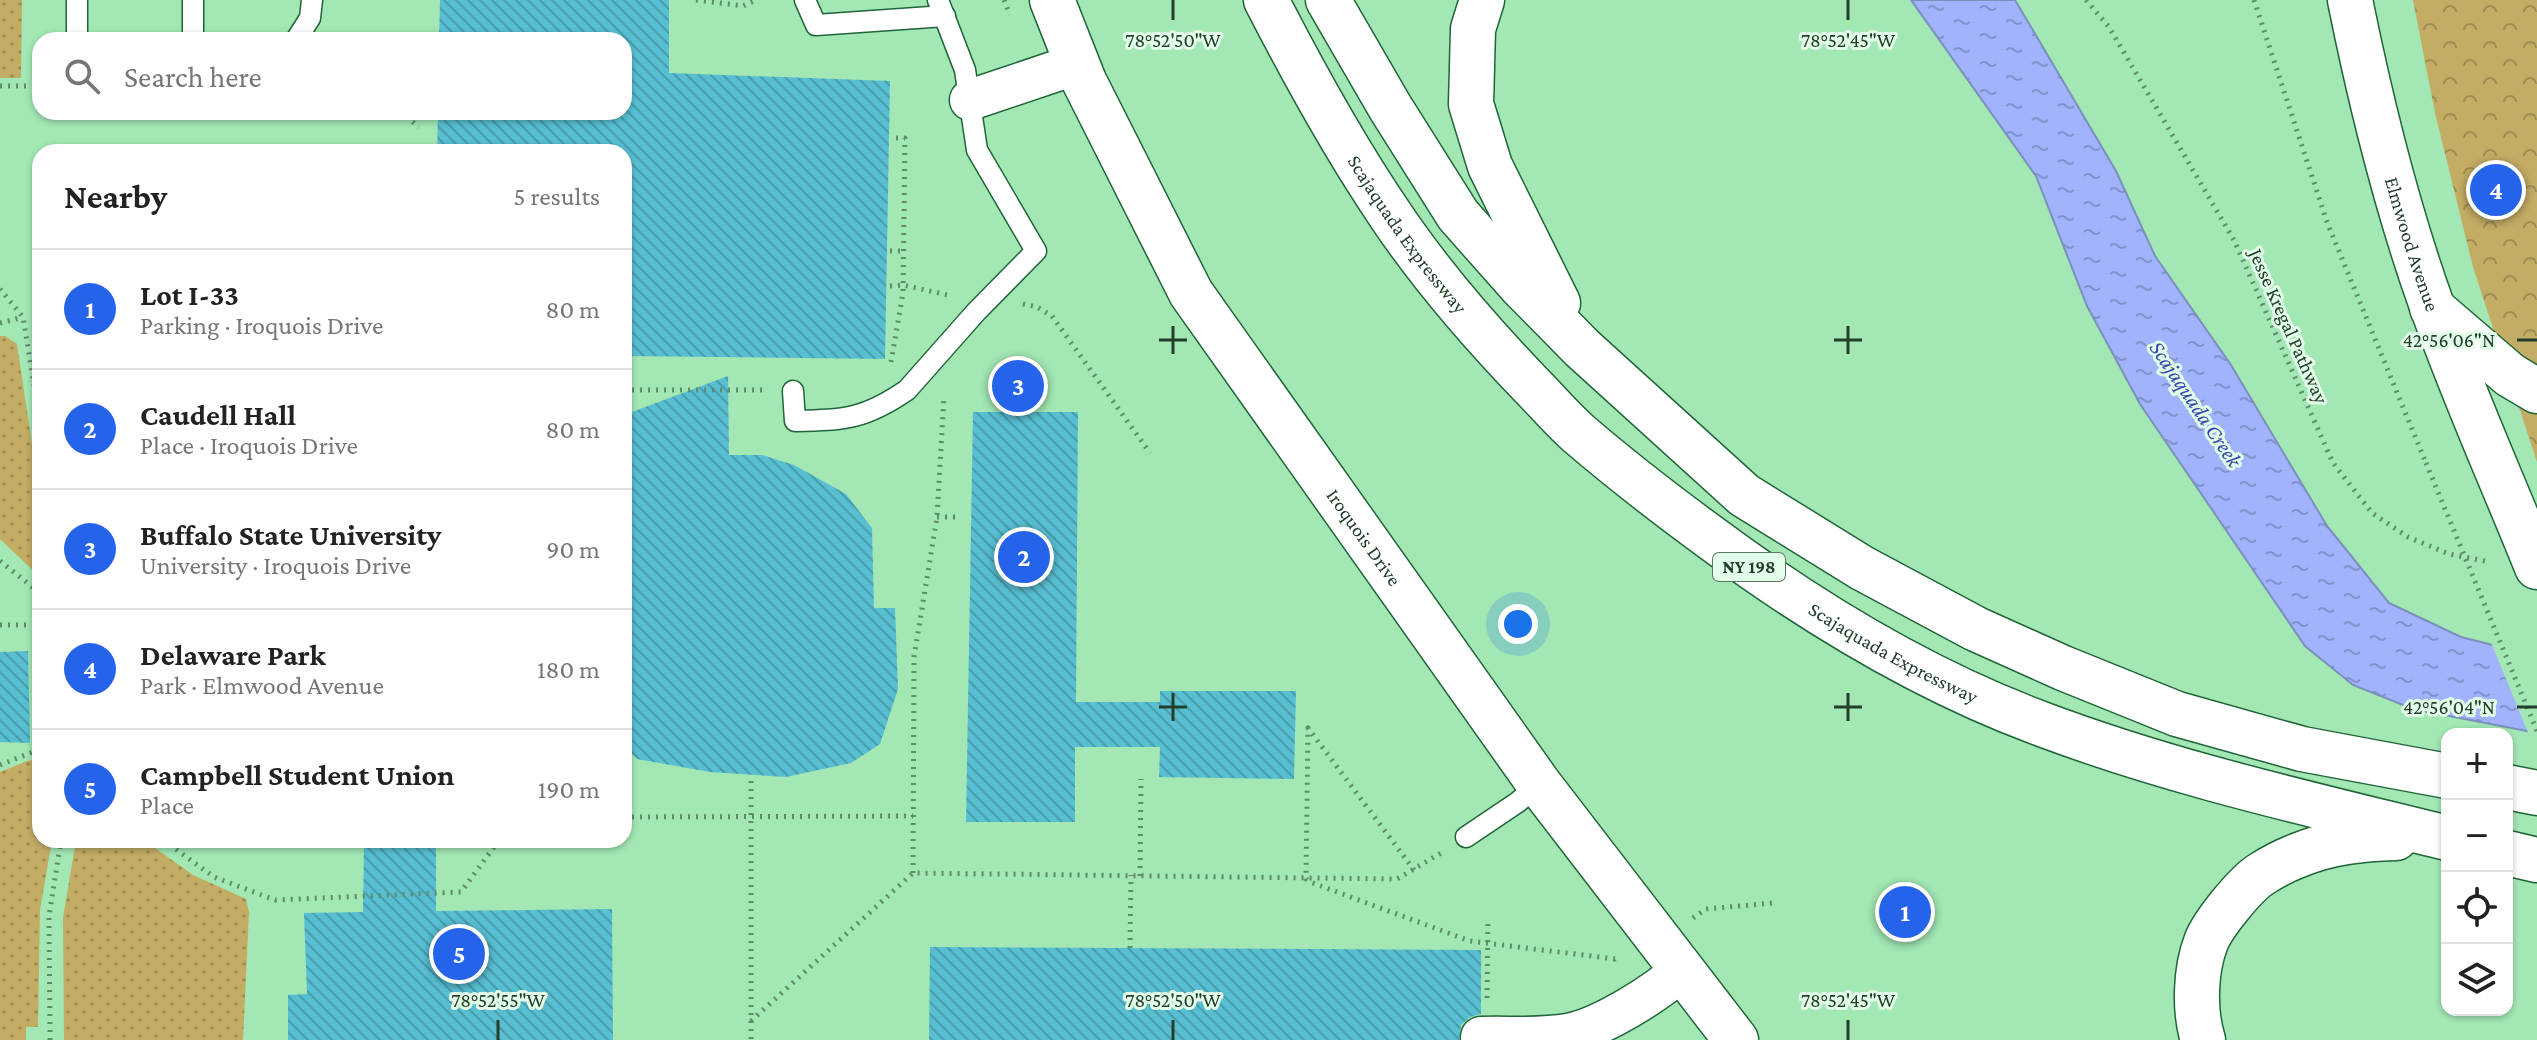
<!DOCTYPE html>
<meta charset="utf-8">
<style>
body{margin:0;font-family:"Crimson Pro",serif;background:#f6f6f6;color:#222}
.controls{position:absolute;right:24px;bottom:24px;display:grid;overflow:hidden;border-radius:16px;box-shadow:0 2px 6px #0004}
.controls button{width:72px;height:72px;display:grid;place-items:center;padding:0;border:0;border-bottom:2px solid #e0e0e0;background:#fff;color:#222;font:40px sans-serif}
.you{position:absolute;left:1518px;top:624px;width:28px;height:28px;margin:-20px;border:6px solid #fff;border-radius:50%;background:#1a73e8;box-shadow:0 0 0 12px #1a73e833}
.badge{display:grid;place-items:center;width:52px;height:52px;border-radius:50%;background:#2563eb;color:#fff;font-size:26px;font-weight:700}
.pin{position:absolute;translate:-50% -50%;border:4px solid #fff;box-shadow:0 2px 8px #0006}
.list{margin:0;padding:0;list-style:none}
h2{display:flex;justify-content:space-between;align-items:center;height:104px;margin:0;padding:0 32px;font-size:34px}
h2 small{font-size:26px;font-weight:400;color:#767676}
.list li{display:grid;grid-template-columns:52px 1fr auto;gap:24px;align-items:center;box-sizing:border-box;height:120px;padding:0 32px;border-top:2px solid #e0e0e0}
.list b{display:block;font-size:30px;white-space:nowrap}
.list p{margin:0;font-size:26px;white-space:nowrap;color:#767676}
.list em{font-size:26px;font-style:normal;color:#767676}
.icon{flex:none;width:44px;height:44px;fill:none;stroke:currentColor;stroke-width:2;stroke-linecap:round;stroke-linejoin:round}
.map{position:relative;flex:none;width:2537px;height:1040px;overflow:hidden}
.search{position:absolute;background:#fff;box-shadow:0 2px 6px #0004;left:32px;top:32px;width:600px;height:88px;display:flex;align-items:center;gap:20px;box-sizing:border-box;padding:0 28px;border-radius:24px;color:#767676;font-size:30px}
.panel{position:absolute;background:#fff;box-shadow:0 2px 6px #0004;left:32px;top:144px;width:600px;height:704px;border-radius:24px}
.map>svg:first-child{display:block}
.grass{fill:url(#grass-dots)}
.park{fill:url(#park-crowns)}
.water{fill:url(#water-ripples);stroke:#7a90bd;stroke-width:2}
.pier{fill:#a2e7b4}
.building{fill:url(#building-back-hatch)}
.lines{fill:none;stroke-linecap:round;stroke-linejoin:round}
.lane-casing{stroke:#206539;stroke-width:23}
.street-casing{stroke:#206539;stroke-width:43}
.secondary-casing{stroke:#206539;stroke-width:47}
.highway-casing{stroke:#206539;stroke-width:47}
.path{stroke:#5e8c6a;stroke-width:5;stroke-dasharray:2 6;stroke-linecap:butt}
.lane{stroke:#fff;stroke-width:20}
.street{stroke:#fff;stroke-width:40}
.secondary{stroke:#fff;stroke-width:44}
.highway{stroke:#fff;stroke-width:44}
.path-bridge{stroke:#5e8c6a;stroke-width:5;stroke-dasharray:2 6;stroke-linecap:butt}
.ticks{fill:none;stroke:#233f2b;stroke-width:3}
.labels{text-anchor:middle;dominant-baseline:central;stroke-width:6;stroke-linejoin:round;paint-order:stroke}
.shield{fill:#e2fde8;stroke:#5c7864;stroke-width:2}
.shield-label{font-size:18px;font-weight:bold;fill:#233f2b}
.street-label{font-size:20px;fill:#233f2b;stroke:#e2fde8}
.water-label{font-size:22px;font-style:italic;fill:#3947ae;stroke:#e2fde8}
.ticks-label{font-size:20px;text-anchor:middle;fill:#233f2b;stroke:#e2fde8;stroke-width:6;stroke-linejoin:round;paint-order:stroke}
</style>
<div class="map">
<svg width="2537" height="1040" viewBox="0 0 2537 1040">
<defs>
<pattern id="grass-dots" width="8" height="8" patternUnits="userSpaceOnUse" patternTransform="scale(2)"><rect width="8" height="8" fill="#c3ac64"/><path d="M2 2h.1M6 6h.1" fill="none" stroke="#9e8d53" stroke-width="1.8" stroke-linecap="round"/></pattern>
<pattern id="park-crowns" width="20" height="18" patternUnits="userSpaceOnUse" patternTransform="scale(2)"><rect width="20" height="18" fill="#c3ac64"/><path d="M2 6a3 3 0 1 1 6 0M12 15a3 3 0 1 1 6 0" fill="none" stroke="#9e8d53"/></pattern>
<pattern id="water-ripples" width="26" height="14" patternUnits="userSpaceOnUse" patternTransform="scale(2)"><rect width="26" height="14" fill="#a0b3fc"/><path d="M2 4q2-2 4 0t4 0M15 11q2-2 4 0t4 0" fill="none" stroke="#8293cc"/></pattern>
<pattern id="building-back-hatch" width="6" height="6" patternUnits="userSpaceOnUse" patternTransform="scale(2)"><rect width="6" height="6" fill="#58bfd3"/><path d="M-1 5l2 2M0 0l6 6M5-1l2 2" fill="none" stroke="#489dab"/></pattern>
</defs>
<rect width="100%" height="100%" fill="#a2e7b4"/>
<g class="grass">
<polygon points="0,0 22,0 21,78 0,78"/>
<polygon points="0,336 5,336 17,344 40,498 40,577 0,539"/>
<polygon points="39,759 40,840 52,840 40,910 38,1027 26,1027 26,1040 0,1040 0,772 27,761"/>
<polygon points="76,840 144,840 193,875 246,899 249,912 243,1040 64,1040 63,918"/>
</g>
<polygon class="park" points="2413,0 2537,0 2537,462 2473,267 2435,113"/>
<polygon class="water" points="1911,0 2015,0 2116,171 2155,256 2231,365 2327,526 2389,603 2461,637 2537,656 2537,733 2413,709 2353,685 2305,646 2140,404 2087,306 2036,176"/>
<polygon class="pier" points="2490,640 2537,652 2537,737 2529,735"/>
<g class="building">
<polygon points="440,0 669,0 669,73 890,81 885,359 624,356 624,152 437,152 438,112 624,112 624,40 439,40"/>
<polygon points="728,376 729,455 762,455 794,465 846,494 872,528 874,608 895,608 898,689 880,744 851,763 786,777 710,772 637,759 624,745 624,415"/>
<polygon points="973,412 1078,412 1076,702 1160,702 1160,691 1296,691 1294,779 1159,777 1160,747 1075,747 1075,822 966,822"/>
<polygon points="28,651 30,743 0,742 0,652"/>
<polygon points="364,840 436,840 436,911 612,909 613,1040 288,1040 288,995 307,994 304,913 363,912"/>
<polygon points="930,947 1481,950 1481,1014 1470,1017 1461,1025 1459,1040 929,1040"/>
</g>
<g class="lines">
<g class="lane-casing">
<g id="lane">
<polyline points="805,0 816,25 945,16"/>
<polyline points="77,40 77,0"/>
<polyline points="193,40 193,0"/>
<polyline points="296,40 310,18 312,0"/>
<path d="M793,391l2,30c50,-1 70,-2 112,-31l69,-78 60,-61 -59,-101 -12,-80 -27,-70"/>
<polyline points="1466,837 1518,802 1539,784"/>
</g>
</g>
<g class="street-casing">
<g id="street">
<polyline points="970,100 1077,64"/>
<path d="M1481,1037c28,-1 59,2 87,-3 35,-7 88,-41 114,-64"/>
</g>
</g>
<g class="secondary-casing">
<g id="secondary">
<path id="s1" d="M1052,0l32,81 107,212 348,491 197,256"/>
<path id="s2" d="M2350,0c21,104 46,206 82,306 31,88 70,174 105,261"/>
</g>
</g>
<g class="highway-casing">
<g id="highway">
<path id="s3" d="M1266,0c38,74 78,147 125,216 41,61 90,117 140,169 16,16 31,34 48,49 42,36 86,70 131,103 101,75 211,142 329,186 132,50 271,81 408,115"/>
<polyline points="1328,0 1390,107 1458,215 1520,285 1582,348 1744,495 1862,568 1976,629 2063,668 2177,714 2302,749 2447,776"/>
<polyline points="1482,0 1473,29 1471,104 1490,166 1558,303"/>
<polyline points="2432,308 2510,375 2537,391"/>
<polyline points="2507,787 2537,793"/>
<polyline points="2507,853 2537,860"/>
<path d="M2203,1040c-9,-29 -8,-69 3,-98 7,-18 38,-56 54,-67 12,-8 26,-15 39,-20 32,-13 63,-16 97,-17"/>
</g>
</g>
<g class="path">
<polyline points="696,0 743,6 756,0"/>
<polyline points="1004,0 1010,15"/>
<polyline points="2086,0 2109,27 2234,240 2333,463 2372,513 2408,537 2449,554 2490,562"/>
<polyline points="2254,0 2327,222 2426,463"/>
<polyline points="341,40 344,36 352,40"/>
<polyline points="0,86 40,86"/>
<polyline points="400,112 419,127"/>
<polyline points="890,251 904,251"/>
<polyline points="890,286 903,285 952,296"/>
<polyline points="0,289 23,317 40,421"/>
<polyline points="1023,304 1037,307 1052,316 1150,453"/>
<polyline points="0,323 23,317"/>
<polyline points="891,362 903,293 905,138 894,138"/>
<polyline points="624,390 763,390"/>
<polyline points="937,517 955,517"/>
<polyline points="0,561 40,593"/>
<polyline points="0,625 40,625"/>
<polyline points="0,765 40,749"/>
<polyline points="751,781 751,1040"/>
<polyline points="624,817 913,816"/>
<polyline points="163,840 214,877 275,900 461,892 499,840"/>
<polyline points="1414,870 1308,728 1306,879 1310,882 1470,941 1615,959 1619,956"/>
<polyline points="913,873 914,657 937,517 944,396"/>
<polyline points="1140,876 1141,779"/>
<polyline points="1693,918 1706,909 1773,903"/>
<polyline points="1130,948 1131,875"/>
<polyline points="1487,998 1488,920"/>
<polyline points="751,1021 913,873 1397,879 1441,853"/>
<polyline points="50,1040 49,916 61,840"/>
</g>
<use href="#lane" class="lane"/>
<use href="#street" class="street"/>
<use href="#secondary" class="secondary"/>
<use href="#highway" class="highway"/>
<polyline class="path-bridge" points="2426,463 2537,731"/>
</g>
<path class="ticks" d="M1173,0v20M1848,0v20M1173,326v28M1848,326v28M1159,340h28M1834,340h28M2517,340h20M1173,693v28M1848,693v28M1159,707h28M1834,707h28M2517,707h20M498,1020v20M1173,1020v20M1848,1020v20"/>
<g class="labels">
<rect class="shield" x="1713" y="553" width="72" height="28" rx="6"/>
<g class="shield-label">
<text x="1749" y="567">NY 198</text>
</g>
<g class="street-label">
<text stroke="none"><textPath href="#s3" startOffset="274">Scajaquada Expressway</textPath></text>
<text stroke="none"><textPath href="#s2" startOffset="252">Elmwood Avenue</textPath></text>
<text transform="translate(2289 326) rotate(66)">Jesse Kregal Pathway</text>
<text stroke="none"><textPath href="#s1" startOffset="624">Iroquois Drive</textPath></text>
<text stroke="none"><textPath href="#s3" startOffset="922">Scajaquada Expressway</textPath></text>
</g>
<g class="water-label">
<text transform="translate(2196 404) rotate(56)">Scajaquada Creek</text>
</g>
</g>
<g class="ticks-label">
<text x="1173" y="47">78°52'50"W</text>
<text x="1848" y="47">78°52'45"W</text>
<text x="2449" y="347">42°56'06"N</text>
<text x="2449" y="714">42°56'04"N</text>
<text x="498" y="1007">78°52'55"W</text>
<text x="1173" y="1007">78°52'50"W</text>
<text x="1848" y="1007">78°52'45"W</text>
</g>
</svg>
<div class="controls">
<button>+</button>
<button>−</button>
<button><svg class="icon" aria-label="locate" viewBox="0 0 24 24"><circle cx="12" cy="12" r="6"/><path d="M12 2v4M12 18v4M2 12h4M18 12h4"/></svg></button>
<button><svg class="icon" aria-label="layers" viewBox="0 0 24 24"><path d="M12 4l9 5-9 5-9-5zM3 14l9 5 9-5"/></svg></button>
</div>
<div class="you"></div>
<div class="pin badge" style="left:1905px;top:912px">1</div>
<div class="pin badge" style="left:1024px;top:557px">2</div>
<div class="pin badge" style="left:1018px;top:386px">3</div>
<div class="pin badge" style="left:2496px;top:190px">4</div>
<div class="pin badge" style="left:459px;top:954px">5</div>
<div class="search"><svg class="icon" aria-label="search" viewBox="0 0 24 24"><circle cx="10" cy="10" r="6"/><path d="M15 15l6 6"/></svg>Search here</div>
<section class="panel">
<h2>Nearby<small>5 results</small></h2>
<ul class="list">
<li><span class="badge">1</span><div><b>Lot I-33</b><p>Parking · Iroquois Drive</p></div><em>80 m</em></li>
<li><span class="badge">2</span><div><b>Caudell Hall</b><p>Place · Iroquois Drive</p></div><em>80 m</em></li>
<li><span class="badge">3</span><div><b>Buffalo State University</b><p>University · Iroquois Drive</p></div><em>90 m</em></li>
<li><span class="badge">4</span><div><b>Delaware Park</b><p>Park · Elmwood Avenue</p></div><em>180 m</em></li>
<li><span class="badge">5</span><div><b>Campbell Student Union</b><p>Place</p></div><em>190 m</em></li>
</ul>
</section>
</div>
